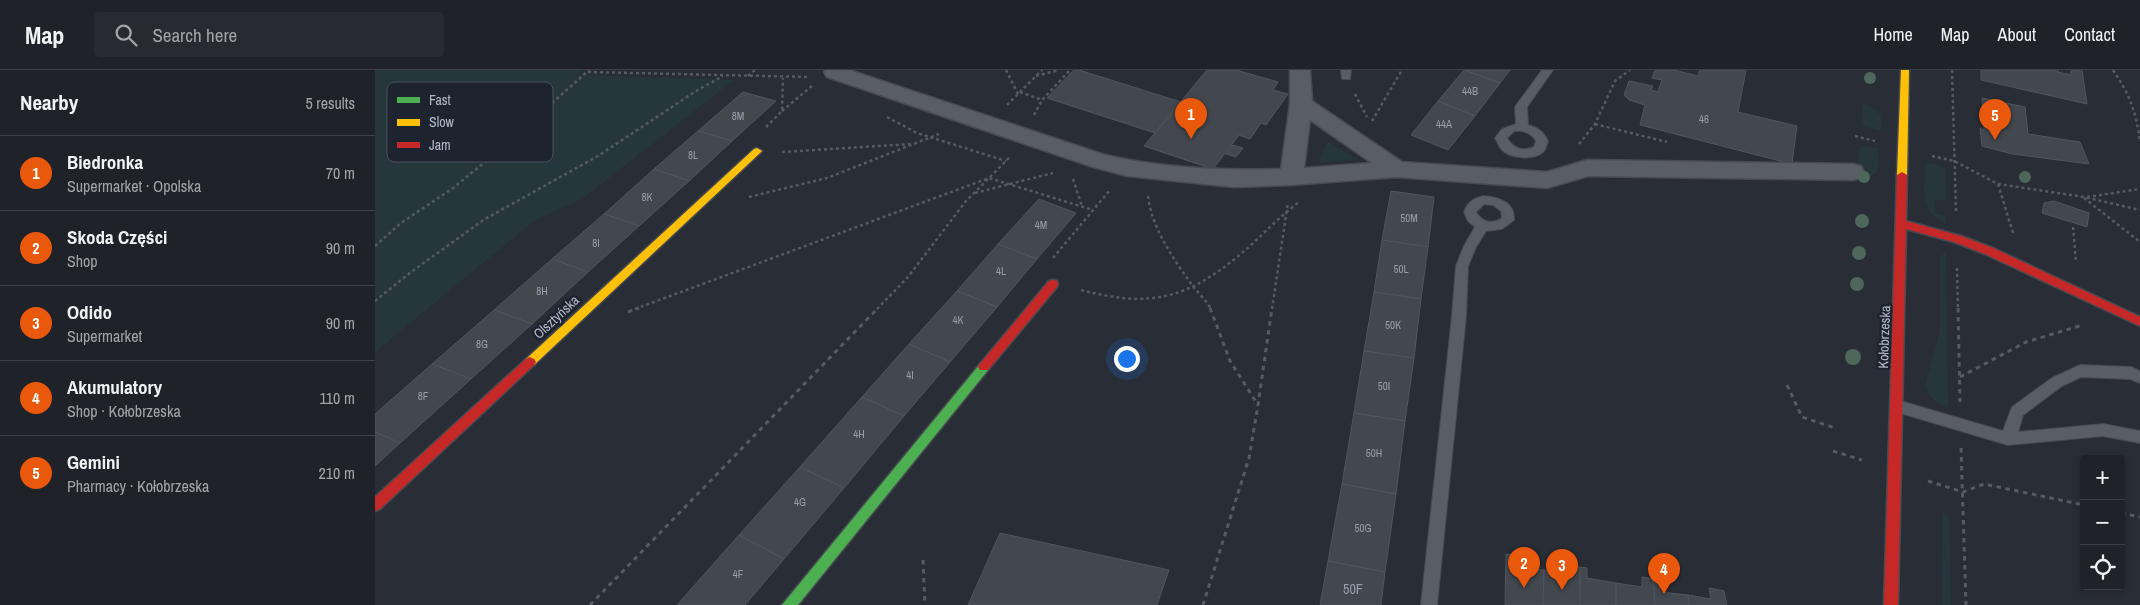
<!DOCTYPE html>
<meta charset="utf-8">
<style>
body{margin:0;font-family:"Archivo Narrow",sans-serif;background:#272a30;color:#f1f3f6}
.controls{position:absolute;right:15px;bottom:15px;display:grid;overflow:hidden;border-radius:5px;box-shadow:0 2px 8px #0003}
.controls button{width:45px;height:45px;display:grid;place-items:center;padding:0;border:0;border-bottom:1px solid #3c3f45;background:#1f2228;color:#f1f3f6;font:25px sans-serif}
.you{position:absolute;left:751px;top:288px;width:18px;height:18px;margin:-12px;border:4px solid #fff;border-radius:50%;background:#1a73e8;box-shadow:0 0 0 8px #1a73e833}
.badge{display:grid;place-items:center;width:32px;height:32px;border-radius:50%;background:#ea580c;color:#fff;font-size:16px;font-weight:700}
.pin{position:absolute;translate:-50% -41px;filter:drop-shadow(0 1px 2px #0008)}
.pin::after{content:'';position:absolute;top:26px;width:18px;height:15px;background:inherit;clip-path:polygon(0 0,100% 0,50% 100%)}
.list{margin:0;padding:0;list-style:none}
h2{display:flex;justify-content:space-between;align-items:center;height:65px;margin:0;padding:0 20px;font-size:21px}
h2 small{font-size:16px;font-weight:400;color:#a1a4a8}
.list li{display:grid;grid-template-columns:32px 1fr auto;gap:15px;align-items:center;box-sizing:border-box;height:75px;padding:0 20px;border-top:1px solid #3c3f45}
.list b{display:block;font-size:19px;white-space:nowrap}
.list p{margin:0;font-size:16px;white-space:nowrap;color:#a1a4a8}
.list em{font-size:16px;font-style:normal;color:#a1a4a8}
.icon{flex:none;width:28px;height:28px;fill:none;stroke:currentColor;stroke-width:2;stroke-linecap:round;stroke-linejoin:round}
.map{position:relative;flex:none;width:1765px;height:535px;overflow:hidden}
header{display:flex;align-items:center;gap:30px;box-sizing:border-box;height:70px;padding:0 25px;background:#1f2228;border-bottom:1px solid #3c3f45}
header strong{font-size:24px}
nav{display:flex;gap:28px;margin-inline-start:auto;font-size:18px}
.search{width:350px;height:45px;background:#272a30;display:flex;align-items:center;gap:12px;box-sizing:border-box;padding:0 18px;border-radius:5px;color:#a1a4a8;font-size:19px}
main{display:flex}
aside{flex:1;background:#1f2228}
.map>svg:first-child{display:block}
.green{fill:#26373b}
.building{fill:#43474e;stroke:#51555d}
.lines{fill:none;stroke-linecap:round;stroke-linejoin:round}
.lane-casing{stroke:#474a50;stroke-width:2}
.street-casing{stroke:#474a50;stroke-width:3}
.fast-casing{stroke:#474a50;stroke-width:3}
.slow-casing{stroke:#474a50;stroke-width:3}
.jam-casing{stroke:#474a50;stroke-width:3}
.path-far1{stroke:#565b61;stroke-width:2.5;stroke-dasharray:3 3;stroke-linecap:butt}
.path{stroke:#565b61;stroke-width:3;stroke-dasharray:4.5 4.5;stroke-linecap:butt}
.lane{fill:#595d64;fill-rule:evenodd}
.street{fill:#595d64;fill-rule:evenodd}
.fast{fill:#4caf50;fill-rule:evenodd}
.slow{fill:#ffc107;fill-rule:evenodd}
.jam{fill:#c62828;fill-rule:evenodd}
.tree{fill:#4d675a}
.labels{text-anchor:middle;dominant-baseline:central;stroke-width:5;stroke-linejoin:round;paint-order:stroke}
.number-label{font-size:11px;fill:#979da9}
.street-label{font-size:14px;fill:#b3bac7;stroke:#1d2430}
.near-number-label{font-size:14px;fill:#979da9}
.key{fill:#1d2430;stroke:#4a515d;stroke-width:1}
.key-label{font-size:14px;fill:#b3bac7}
</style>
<header>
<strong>Map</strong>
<div class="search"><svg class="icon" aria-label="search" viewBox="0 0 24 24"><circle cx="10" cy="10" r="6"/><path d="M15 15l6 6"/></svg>Search here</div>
<nav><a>Home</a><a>Map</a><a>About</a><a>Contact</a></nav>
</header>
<main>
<aside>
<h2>Nearby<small>5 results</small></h2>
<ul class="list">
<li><span class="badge">1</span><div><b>Biedronka</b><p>Supermarket · Opolska</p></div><em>70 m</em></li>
<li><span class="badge">2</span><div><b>Skoda Części</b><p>Shop</p></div><em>90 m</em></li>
<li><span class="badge">3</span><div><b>Odido</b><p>Supermarket</p></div><em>90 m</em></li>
<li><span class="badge">4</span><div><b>Akumulatory</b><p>Shop · Kołobrzeska</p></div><em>110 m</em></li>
<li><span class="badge">5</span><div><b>Gemini</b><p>Pharmacy · Kołobrzeska</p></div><em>210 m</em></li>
</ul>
</aside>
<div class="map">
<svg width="1765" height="535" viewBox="0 0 1765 535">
<rect width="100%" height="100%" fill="#292d36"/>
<g class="green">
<polygon points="0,0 208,0 204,5 359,10 207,129 159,151 0,282"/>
<polygon points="1488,33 1495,36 1506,45 1506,61 1487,56"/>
<polygon points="952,72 954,72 978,87 976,90 944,92"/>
<polygon points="1487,76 1504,79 1502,102 1491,110 1483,108 1484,79"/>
<path d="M1551,92l14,3 5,5 1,31 -11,-2v14l10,3v7c-28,-14 -20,-34 -19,-61z"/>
<path d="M1571,182l2,156c-11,-4 -19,-11 -23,-22l15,-56v-73z"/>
<polygon points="1568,444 1574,446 1576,535 1567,535"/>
</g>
<g class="building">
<polygon points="699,0 704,0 806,32 780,63 672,28"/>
<polygon points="832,0 861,0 903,12 898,20 913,24 891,55 886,53 875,69 864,65 838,99 769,76"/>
<polygon points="1089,0 1125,13 1100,46 1063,31"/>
<polygon points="1090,0 1135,0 1125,13"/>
<polygon points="1280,0 1299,0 1323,6 1325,0 1371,0 1363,42 1422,56 1417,94 1265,55 1270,35 1254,30 1249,25 1254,11 1278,16 1276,20 1283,22 1287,10 1277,8"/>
<polygon points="1606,0 1683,0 1683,2 1696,5 1696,0 1707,0 1712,34 1606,10"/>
<polygon points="368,22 401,31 357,71 323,61"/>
<polygon points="1607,28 1650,37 1653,64 1705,72 1714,94 1637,84 1607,76 1605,58 1609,60"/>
<polygon points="1063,31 1100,46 1073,80 1036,65"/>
<polygon points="323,61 357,71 314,111 279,99"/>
<polygon points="858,75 868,78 861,87 851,84"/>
<polygon points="279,99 314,111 264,156 229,144"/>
<polygon points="1016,121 1059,127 1053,177 1007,170"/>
<polygon points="664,129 701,143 662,189 623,174"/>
<polygon points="1679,131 1714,143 1712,157 1667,143 1669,133"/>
<polygon points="229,144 264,156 213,202 177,189"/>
<polygon points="1007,170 1053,177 1046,229 999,222"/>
<polygon points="623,174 662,189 622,237 582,221"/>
<polygon points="177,189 213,202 157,254 119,240"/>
<polygon points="582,221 622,237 575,292 534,274"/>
<polygon points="999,222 1046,229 1039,288 989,281"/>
<polygon points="119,240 157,254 96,309 57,294"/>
<polygon points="534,274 575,292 529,346 487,327"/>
<polygon points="989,281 1039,288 1030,351 979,343"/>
<polygon points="57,294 96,309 25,373 0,362 0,344"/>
<polygon points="487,327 529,346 469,418 425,397"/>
<polygon points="979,343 1030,351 1021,424 967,414"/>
<polygon points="0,362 25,373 0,396"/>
<polygon points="425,397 469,418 409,489 364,465"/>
<polygon points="967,414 1021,424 1010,502 953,491"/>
<polygon points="625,463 794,500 782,535 593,535"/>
<polygon points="364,465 409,489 370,535 302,535"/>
<polygon points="1131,484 1145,486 1145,497 1169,500 1168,535 1130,535"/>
<polygon points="953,491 1010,502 1006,535 945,535"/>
<polygon points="1192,495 1205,497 1205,535 1168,535 1169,500 1192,504"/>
<polygon points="1205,497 1212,498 1212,508 1241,513 1241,535 1205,535"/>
<polygon points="1267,507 1278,509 1280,535 1241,535 1241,513 1267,517"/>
<polygon points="1278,509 1284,510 1285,522 1313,525 1314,535 1280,535"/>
<polygon points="1334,518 1349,521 1352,535 1314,535 1313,525 1336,529"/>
</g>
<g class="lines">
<g class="lane-casing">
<g id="lane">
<polygon points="966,0 976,0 975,9 967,9"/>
<path d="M1167,0h11l-26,37 1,18c10,3 15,6 20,16 -1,3 -2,8 -5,11 -10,9 -34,6 -42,-3 -2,-3 -4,-8 -6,-11l7,-9 14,-5 -1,-17zM1139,61c9,-1 18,2 22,10l-2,6c-11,5 -21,1 -27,-9z"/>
<path d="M1108,126c15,1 32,6 31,24l-12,9 -16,2 -10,16 -8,19 -2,50 -29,289h-16l31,-289 4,-50 8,-20 11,-19 -7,-6 -4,-9c4,-10 9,-13 19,-16zM1109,134l9,1 8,6 1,7c-10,7 -20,4 -26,-6z"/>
<polygon points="1705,295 1756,297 1765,301 1765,313 1755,309 1706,307 1687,316 1648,345 1643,362 1728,354 1765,361 1765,373 1728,366 1633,375 1522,342 1517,340 1515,336 1517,332 1522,330 1628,361 1637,337 1677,308"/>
</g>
</g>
<g class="street-casing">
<path id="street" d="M450,0h24l256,85c57,13 118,16 176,14l9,-65v-34h20l2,31 90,61 145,10 40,-12 266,4 8,2 3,6 -3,6 -8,2 -265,-4 -41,12 -150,-11 -106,8 -58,2 -106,-11 -34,-9 -266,-90 -3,-5zM935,50l62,43 -68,5z"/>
</g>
<g class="fast-casing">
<polygon id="fast" points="609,292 613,294 615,297 613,300 423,535 407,535 605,294"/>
</g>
<g class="slow-casing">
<g id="slow">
<polygon points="1526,0 1534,0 1532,105 1527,108 1522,105"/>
<polygon points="382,78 387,81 385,83 159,295 151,295 149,292 151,289 379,79"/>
</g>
</g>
<g class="jam-casing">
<g id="jam">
<polygon points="1527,102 1532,105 1531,151 1586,166 1618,178 1765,247 1765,256 1610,184 1579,172 1531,159 1523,535 1509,535 1522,105"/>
<polygon points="678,210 682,211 683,214 682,217 613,300 605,300 603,297 605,294 674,211"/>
<polygon points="155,287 159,289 161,292 159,295 5,439 0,441 0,427 151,289"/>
</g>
</g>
<g class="path-far1">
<polyline points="631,0 643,24"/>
<polyline points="1577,0 1581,142"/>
<path d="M1738,0c17,25 23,42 27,72"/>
<polyline points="213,2 434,7"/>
<polyline points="373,6 380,0"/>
<polyline points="661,6 684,0"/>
<polyline points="645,22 667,30 695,0"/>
<polyline points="980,24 992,47"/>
<polyline points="632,35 667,0"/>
<polyline points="407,41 438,15"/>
<polyline points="659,45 667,30"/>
<polyline points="512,47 542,63 631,91"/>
<polyline points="997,51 1027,0"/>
<polyline points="1220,54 1292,72"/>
<polyline points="391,57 407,41 408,8"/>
<polyline points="1480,66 1500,71"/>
<polyline points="1204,74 1220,54 1240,11 1255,0"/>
<polyline points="407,82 536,74"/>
<polyline points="1557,86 1579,91 1623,114 1709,127 1765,140"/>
<polyline points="698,109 707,136"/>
<polyline points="1623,114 1638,163"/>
<polyline points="600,123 678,103"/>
<path d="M773,126c4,33 25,62 44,89 6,8 14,15 19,24"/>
<polyline points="374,127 452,108 564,64"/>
<polyline points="1712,127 1765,119"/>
<polyline points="1709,128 1765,172"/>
<polyline points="1698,157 1701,192"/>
<polyline points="0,176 26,153 78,118 127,78 214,0"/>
<polyline points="678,188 735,120"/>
<polyline points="1582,198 1583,239"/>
<path d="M706,220c75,20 112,6 169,-44 16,-15 32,-31 49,-44"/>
<polyline points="0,231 36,202 110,149 223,86 321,21 348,6"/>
<polyline points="260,239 614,108 718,140"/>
<polyline points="502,239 533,207 591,131 635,87"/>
<polyline points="897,239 913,132"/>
</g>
<g class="path">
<polyline points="835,238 855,291 883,335 897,238"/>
<polyline points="1583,238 1585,332"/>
<polyline points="253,242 264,238"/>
<polyline points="1585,307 1651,272 1708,255"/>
<polyline points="1412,315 1427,347 1460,358"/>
<polyline points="1586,378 1591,535"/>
<polyline points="1458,381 1487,390"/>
<polyline points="1553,411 1588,422 1609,414 1709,435"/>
<polyline points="1746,443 1765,447"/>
<polyline points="548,490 550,535"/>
<polyline points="215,535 503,238"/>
<polyline points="828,535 874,388 883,335"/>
</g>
<use href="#lane" class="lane"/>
<use href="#street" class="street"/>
<use href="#fast" class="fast"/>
<use href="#slow" class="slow"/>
<use href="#jam" class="jam"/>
</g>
<g class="tree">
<circle cx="1495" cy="8" r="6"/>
<circle cx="1489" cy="107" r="6"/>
<circle cx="1650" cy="107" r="6"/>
<circle cx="1487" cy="151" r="7"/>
<circle cx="1484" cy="183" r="7"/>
<circle cx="1482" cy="214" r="7"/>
<circle cx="1478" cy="287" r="8"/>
</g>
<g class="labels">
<g class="number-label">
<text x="1095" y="21">44B</text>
<text x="363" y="46">8M</text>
<text x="1329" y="49">46</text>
<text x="1069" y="54">44A</text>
<text x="318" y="85">8L</text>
<text x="272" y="127">8K</text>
<text x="1034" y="148">50M</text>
<text x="666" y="155">4M</text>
<text x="221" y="173">8I</text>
<text x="1026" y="199">50L</text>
<text x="626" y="201">4L</text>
<text x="167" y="221">8H</text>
<text x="583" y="250">4K</text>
<text x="1018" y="255">50K</text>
<text x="107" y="274">8G</text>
<text x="535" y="305">4I</text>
<text x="1009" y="316">50I</text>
<text x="48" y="326">8F</text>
<text x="484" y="364">4H</text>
<text x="999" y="383">50H</text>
<text x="425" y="432">4G</text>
<text x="988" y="458">50G</text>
<text x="363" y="504">4F</text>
</g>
<g class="street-label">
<text transform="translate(181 247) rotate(-43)">Olsztyńska</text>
<text transform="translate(1509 267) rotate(-88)">Kołobrzeska</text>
</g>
<g class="near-number-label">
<text x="978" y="519">50F</text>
</g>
</g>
<rect x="12" y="12" width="166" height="80" rx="8" class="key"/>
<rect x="22" y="27" width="23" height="6" fill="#4caf50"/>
<rect x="22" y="49" width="23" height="7" fill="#ffc107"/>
<rect x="22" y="72" width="23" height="6" fill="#c62828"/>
<g class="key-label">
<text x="54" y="35">Fast</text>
<text x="54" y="57">Slow</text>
<text x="54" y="80">Jam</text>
</g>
</svg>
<div class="controls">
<button>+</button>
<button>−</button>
<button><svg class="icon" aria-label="locate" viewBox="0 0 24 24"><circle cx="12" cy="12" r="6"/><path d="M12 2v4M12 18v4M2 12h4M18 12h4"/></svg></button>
</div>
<div class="you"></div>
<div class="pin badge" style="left:816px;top:69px">1</div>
<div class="pin badge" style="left:1149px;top:518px">2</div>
<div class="pin badge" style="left:1187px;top:520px">3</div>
<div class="pin badge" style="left:1289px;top:524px">4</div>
<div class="pin badge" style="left:1620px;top:70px">5</div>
</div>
</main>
